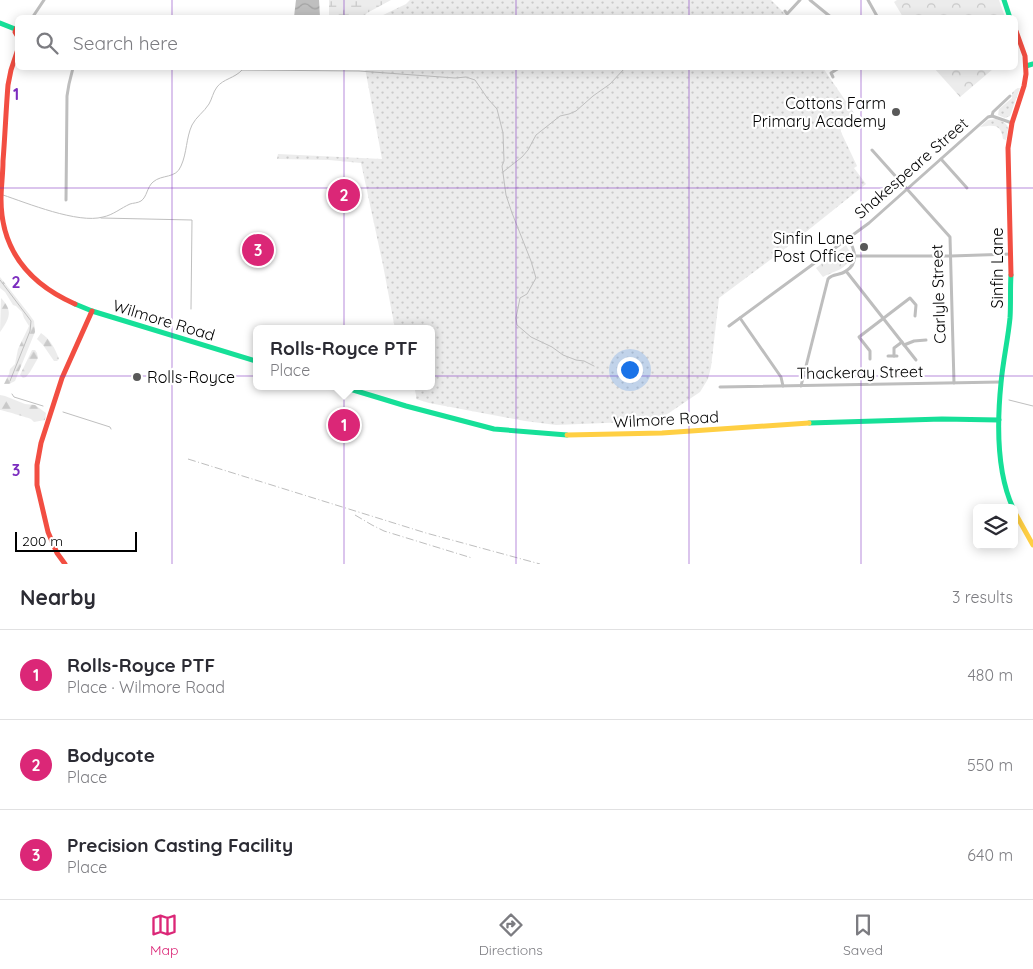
<!DOCTYPE html>
<meta charset="utf-8">
<style>
body{margin:0;font-family:Quicksand,sans-serif;background:#f7f7f7;color:#2b2b33}
.controls{position:absolute;right:15px;bottom:15px;display:grid;overflow:hidden;border-radius:8px;box-shadow:0 2px 12px #0003}
.controls button{width:45px;height:45px;display:grid;place-items:center;padding:0;border:0;border-bottom:1px solid #e1e1e2;background:#fff;color:#2b2b33;font:25px sans-serif}
.scale{position:absolute;left:15px;bottom:12px;width:122px;box-sizing:border-box;padding-left:5px;border:2px solid #000;border-top:0;font-size:14px;line-height:18px;white-space:nowrap;color:#000;-webkit-text-stroke:4px #fff;paint-order:stroke}
.you{position:absolute;left:629px;top:369px;width:18px;height:18px;margin:-12px;border:4px solid #fff;border-radius:50%;background:#1a73e8;box-shadow:0 0 0 8px #1a73e833}
.badge{display:grid;place-items:center;width:32px;height:32px;border-radius:50%;background:#db2777;color:#fff;font-size:16px;font-weight:700}
.pin{position:absolute;translate:-50% -50%;border:2px solid #fff;box-shadow:0 1px 5px #0006}
.popup{position:absolute;left:253px;top:325px;width:182px;height:65px;box-sizing:border-box;display:grid;place-content:center;border-radius:8px;background:#fff;filter:drop-shadow(0 1px 4px #0005);font-size:16px;white-space:nowrap;color:#7c7c81}
.popup b{font-size:19px;color:#2b2b33}
.popup::after{content:'';position:absolute;left:50%;top:100%;margin-left:-10px;border:10px solid transparent;border-top-color:#fff}
.list{margin:0;padding:0;list-style:none}
h2{display:flex;justify-content:space-between;align-items:center;height:65px;margin:0;padding:0 20px;font-size:21px}
h2 small{font-size:16px;font-weight:400;color:#7c7c81}
.list li{display:grid;grid-template-columns:32px 1fr auto;gap:15px;align-items:center;box-sizing:border-box;height:90px;padding:0 20px;border-top:1px solid #e1e1e2}
.list b{display:block;font-size:19px;white-space:nowrap}
.list p{margin:0;font-size:16px;white-space:nowrap;color:#7c7c81}
.list em{font-size:16px;font-style:normal;color:#7c7c81}
.icon{flex:none;width:28px;height:28px;fill:none;stroke:currentColor;stroke-width:2;stroke-linecap:round;stroke-linejoin:round}
.map{position:relative;flex:none;width:1033px;height:564px;overflow:hidden}
.search{position:absolute;background:#fff;box-shadow:0 2px 12px #0003;left:15px;right:15px;top:15px;height:55px;display:flex;align-items:center;gap:12px;box-sizing:border-box;padding:0 18px;border-radius:8px;color:#7c7c81;font-size:19px}
.sheet{height:335px;background:#fff}
nav{display:flex;justify-content:space-around;align-items:center;box-sizing:border-box;height:70px;border-top:1px solid #e1e1e2;background:#fff;font-size:14px;color:#7c7c81}
nav a{display:grid;justify-items:center;gap:2px}
nav .on{color:#db2777}
.map>svg:first-child{display:block}
.grass{fill:url(#grass-dots)}
.forest{fill:url(#forest-firs)}
.wetland{fill:url(#wetland-marsh)}
.park{fill:url(#park-crowns)}
.water{fill:url(#water-waves)}
.lines{fill:none;stroke-linecap:round;stroke-linejoin:round}
.stream{stroke:#bfbfbf;stroke-width:1}
.street{stroke:#bebebe;stroke-width:3}
.fast{stroke:#16e098;stroke-width:5}
.slow{stroke:#ffcf43;stroke-width:5}
.jam{stroke:#f24e42;stroke-width:5}
.rail{stroke:#bebebe;stroke-width:1;stroke-dasharray:8 2.5 1 2.5;stroke-linecap:butt}
.grid{fill:none;stroke:#7b2cbf;stroke-width:1;stroke-opacity:0.55}
.poi-dot{fill:#595959;stroke:#fff;stroke-width:2}
.labels{text-anchor:middle;dominant-baseline:central;stroke-width:4.5;stroke-linejoin:round;paint-order:stroke}
.poi-label{font-size:16px;fill:#000;stroke:#fff;text-anchor:end}
.street-label{font-size:16px;fill:#000;stroke:#fff}
.grid-label{font-size:16px;text-anchor:middle;font-weight:bold;fill:#7b2cbf;stroke:#fff;stroke-width:4.5;stroke-linejoin:round;paint-order:stroke}
</style>
<div class="map">
<svg width="1033" height="564" viewBox="0 0 1033 564">
<defs>
<pattern id="grass-dots" width="8" height="8" patternUnits="userSpaceOnUse" patternTransform="scale(1.25)"><rect width="8" height="8" fill="#ececec"/><path d="M2 2h.1M6 6h.1" fill="none" stroke="#c9c9c9" stroke-width="1.8" stroke-linecap="round"/></pattern>
<pattern id="forest-firs" width="22" height="20" patternUnits="userSpaceOnUse" patternTransform="scale(1.25)"><rect width="22" height="20" fill="#ececec"/><path d="M5 1l3.5 6h-7zM16 11l3.5 6h-7z" fill="#c9c9c9"/></pattern>
<pattern id="wetland-marsh" width="20" height="14" patternUnits="userSpaceOnUse" patternTransform="scale(1.25)"><rect width="20" height="14" fill="#ececec"/><path d="M1 5h8M5 5V1M11 12h8M15 12V8" fill="none" stroke="#c9c9c9"/></pattern>
<pattern id="park-crowns" width="20" height="18" patternUnits="userSpaceOnUse" patternTransform="scale(1.25)"><rect width="20" height="18" fill="#ececec"/><path d="M2 6a3 3 0 1 1 6 0M12 15a3 3 0 1 1 6 0" fill="none" stroke="#c9c9c9"/></pattern>
<pattern id="water-waves" width="16" height="10" patternUnits="userSpaceOnUse" patternTransform="scale(1.25)"><rect width="16" height="10" fill="#bfbfbf"/><path d="M0 5q4-4 8 0t8 0" fill="none" stroke="#a2a2a2"/></pattern>
</defs>
<rect width="100%" height="100%" fill="#fff"/>
<g class="grass">
<polygon points="410,0 771,0 788,17 379,17 406,4"/>
<polygon points="365,68 823,68 854,113 840,123 841,132 857,166 854,168 866,184 782,251 719,298 711,367 708,379 700,392 663,417 654,421 556,425 525,421 429,403 416,399 416,395 414,386 432,386 432,329 395,329 383,265 361,163 329,160 277,159 278,154 382,159"/>
<polygon points="1020,88 1010,116 1005,118 998,115 999,109 1012,98 1012,93 1016,89"/>
<path d="M996,119c14,5 13,7 10,21l-3,-1c-2,-16 -10,-14 -23,-12l8,-7z"/>
</g>
<g class="forest">
<polygon points="0,277 29,314 34,321 35,332 15,381 9,384 4,384 9,374 10,369 15,364 18,349 29,326 24,318 22,312 16,306 13,305 5,292 0,288"/>
<path d="M1,298c12,13 9,20 -1,34z"/>
<path d="M41,333c9,6 14,15 18,26l-2,2h-3l-11,-16 -6,-6z"/>
<polygon points="32,350 35,350 37,353 38,358 30,372 26,377 23,378 20,375"/>
<path d="M0,395l5,1 20,8 10,1 11,8 -1,7 -11,2c-1,-1 -2,-2 -3,-3 -2,-1 -29,-9 -31,-9z"/>
</g>
<polygon class="wetland" points="329,0 391,0 367,13 363,17 329,18"/>
<g class="park">
<polygon points="897,0 999,0 1005,17 903,17 894,2"/>
<polygon points="934,68 992,68 993,69 960,97"/>
<path d="M846,245l6,11c-9,16 -14,13 -29,21l-7,-9z"/>
</g>
<polygon class="water" points="296,0 319,0 320,17 294,17"/>
<g class="lines">
<g class="stream">
<polyline points="503,172 522,157 528,150 536,135 560,116 569,114 576,111 593,96 610,84 625,68"/>
<path d="M3,195c24,8 75,29 100,22 10,-2 18,-9 27,-13 3,-1 8,-1 11,-3 6,-4 6,-14 12,-19 9,-8 23,-3 28,-16 6,-13 5,-28 11,-41 4,-8 12,-13 17,-21 3,-5 4,-12 8,-17 6,-8 18,-9 25,-17l117,1 96,7 11,-1 9,3 13,19 9,10 6,24 1,28 -2,5 4,29 6,18 19,48 5,17 -9,16 -7,4 -4,20 1,7 14,12 21,10 11,8 13,5 8,1 10,5"/>
<polyline points="101,218 192,220 191,309"/>
<polyline points="0,280 31,321 30,331 10,381"/>
<polyline points="12,394 14,397 43,406"/>
<polyline points="1009,400 1033,406"/>
<polyline points="63,412 110,427 111,429"/>
</g>
<g class="street">
<polyline points="810,0 832,18"/>
<polyline points="868,0 878,18"/>
<polyline points="785,11 787,14 800,0"/>
<polyline points="32,18 44,0"/>
<polyline points="833,77 831,73 839,68"/>
<polyline points="992,116 993,112 1010,96"/>
<polyline points="872,150 950,237 954,383"/>
<polyline points="941,159 967,188"/>
<polyline points="66,200 67,96 69,84 73,68"/>
<polyline points="855,256 951,256 1011,254"/>
<polyline points="846,271 916,360"/>
<polyline points="740,318 781,377 783,386"/>
<polyline points="729,326 869,223 988,117 992,116 1012,123"/>
<polyline points="904,345 914,341 926,340"/>
<polyline points="888,356 897,356"/>
<polyline points="894,356 894,348 902,342"/>
<polyline points="870,359 870,351 859,337 910,298 916,305 915,316"/>
<path d="M801,386l27,-107c5,-6 12,-3 18,-8 13,-8 9,-22 2,-32"/>
<polyline points="720,387 1001,382"/>
</g>
<g class="fast">
<polyline points="1004,0 1010,18"/>
<polyline points="0,23 15,29"/>
<polyline points="1026,66 1033,64"/>
<path d="M1011,275c-1,14 0,29 -1,43 -2,21 -7,43 -9,65 -4,40 -5,88 12,125"/>
<polyline points="75,304 92,311 256,361"/>
<polyline points="340,386 406,406 494,429 567,435"/>
<polyline points="809,423 942,419 999,420"/>
</g>
<g class="slow">
<polyline points="567,435 662,433 809,423"/>
<polyline points="1014,511 1033,545"/>
</g>
<g class="jam">
<polyline points="18,25 15,32 18,37"/>
<path d="M18,49l-7,21 -3,15c-2,25 -3,51 -5,76 0,13 -2,26 -2,38 0,52 29,85 74,105"/>
<polyline points="1011,275 1008,148 1012,123 1024,86 1026,74 1025,56 1016,31"/>
<polyline points="65,564 57,553 48,532 37,485 37,465 41,443 62,378 92,311"/>
</g>
<g class="rail">
<polyline points="188,459 426,533 540,564"/>
<polyline points="355,515 372,525 384,531 472,558"/>
</g>
</g>
<path class="grid" d="M172,0v18M344,0v18M516,0v18M689,0v18M861,0v18M172,68v496M344,68v496M516,68v496M689,68v496M861,68v496M0,188h1033M0,376h1033"/>
<g class="poi-dot">
<circle cx="896" cy="112" r="5"/>
<circle cx="864" cy="247" r="5"/>
<circle cx="137" cy="377" r="5"/>
</g>
<g class="labels">
<g class="poi-label">
<text x="886" y="103">Cottons Farm<tspan x="886" dy="18">Primary Academy</tspan></text>
<text x="854" y="238">Sinfin Lane<tspan x="854" dy="18">Post Office</tspan></text>
<text x="147" y="377" text-anchor="start">Rolls-Royce</text>
</g>
<g class="street-label">
<text transform="translate(911 168) rotate(-41)">Shakespeare Street</text>
<text transform="translate(997 268) rotate(-90)">Sinfin Lane</text>
<text transform="translate(938 294) rotate(-92)">Carlyle Street</text>
<text transform="translate(164 320) rotate(17)">Wilmore Road</text>
<text transform="translate(860 372) rotate(-1)">Thackeray Street</text>
<text transform="translate(666 419) rotate(-3)">Wilmore Road</text>
</g>
</g>
<g class="grid-label">
<text x="16" y="100">1</text>
<text x="16" y="288">2</text>
<text x="16" y="476">3</text>
</g>
</svg>
<div class="controls">
<button><svg class="icon" aria-label="layers" viewBox="0 0 24 24"><path d="M12 4l9 5-9 5-9-5zM3 14l9 5 9-5"/></svg></button>
</div>
<div class="scale">200 m</div>
<div class="you"></div>
<div class="pin badge" style="left:344px;top:425px">1</div>
<div class="popup"><b>Rolls-Royce PTF</b>Place</div>
<div class="pin badge" style="left:344px;top:195px">2</div>
<div class="pin badge" style="left:258px;top:250px">3</div>
<div class="search"><svg class="icon" aria-label="search" viewBox="0 0 24 24"><circle cx="10" cy="10" r="6"/><path d="M15 15l6 6"/></svg>Search here</div>
</div>
<section class="sheet">
<h2>Nearby<small>3 results</small></h2>
<ul class="list">
<li><span class="badge">1</span><div><b>Rolls-Royce PTF</b><p>Place · Wilmore Road</p></div><em>480 m</em></li>
<li><span class="badge">2</span><div><b>Bodycote</b><p>Place</p></div><em>550 m</em></li>
<li><span class="badge">3</span><div><b>Precision Casting Facility</b><p>Place</p></div><em>640 m</em></li>
</ul>
</section>
<nav>
<a class="on"><svg class="icon" aria-label="map" viewBox="0 0 24 24"><path d="M3 6l6-2 6 2 6-2v14l-6 2-6-2-6 2zM9 4v14M15 6v14"/></svg>Map</a>
<a><svg class="icon" aria-label="directions" viewBox="0 0 24 24"><path d="M12 3l9 9-9 9-9-9zM9 14v-3h6M13 9l2 2-2 2"/></svg>Directions</a>
<a><svg class="icon" aria-label="saved" viewBox="0 0 24 24"><path d="M7 4h10v16l-5-4-5 4z"/></svg>Saved</a>
</nav>
